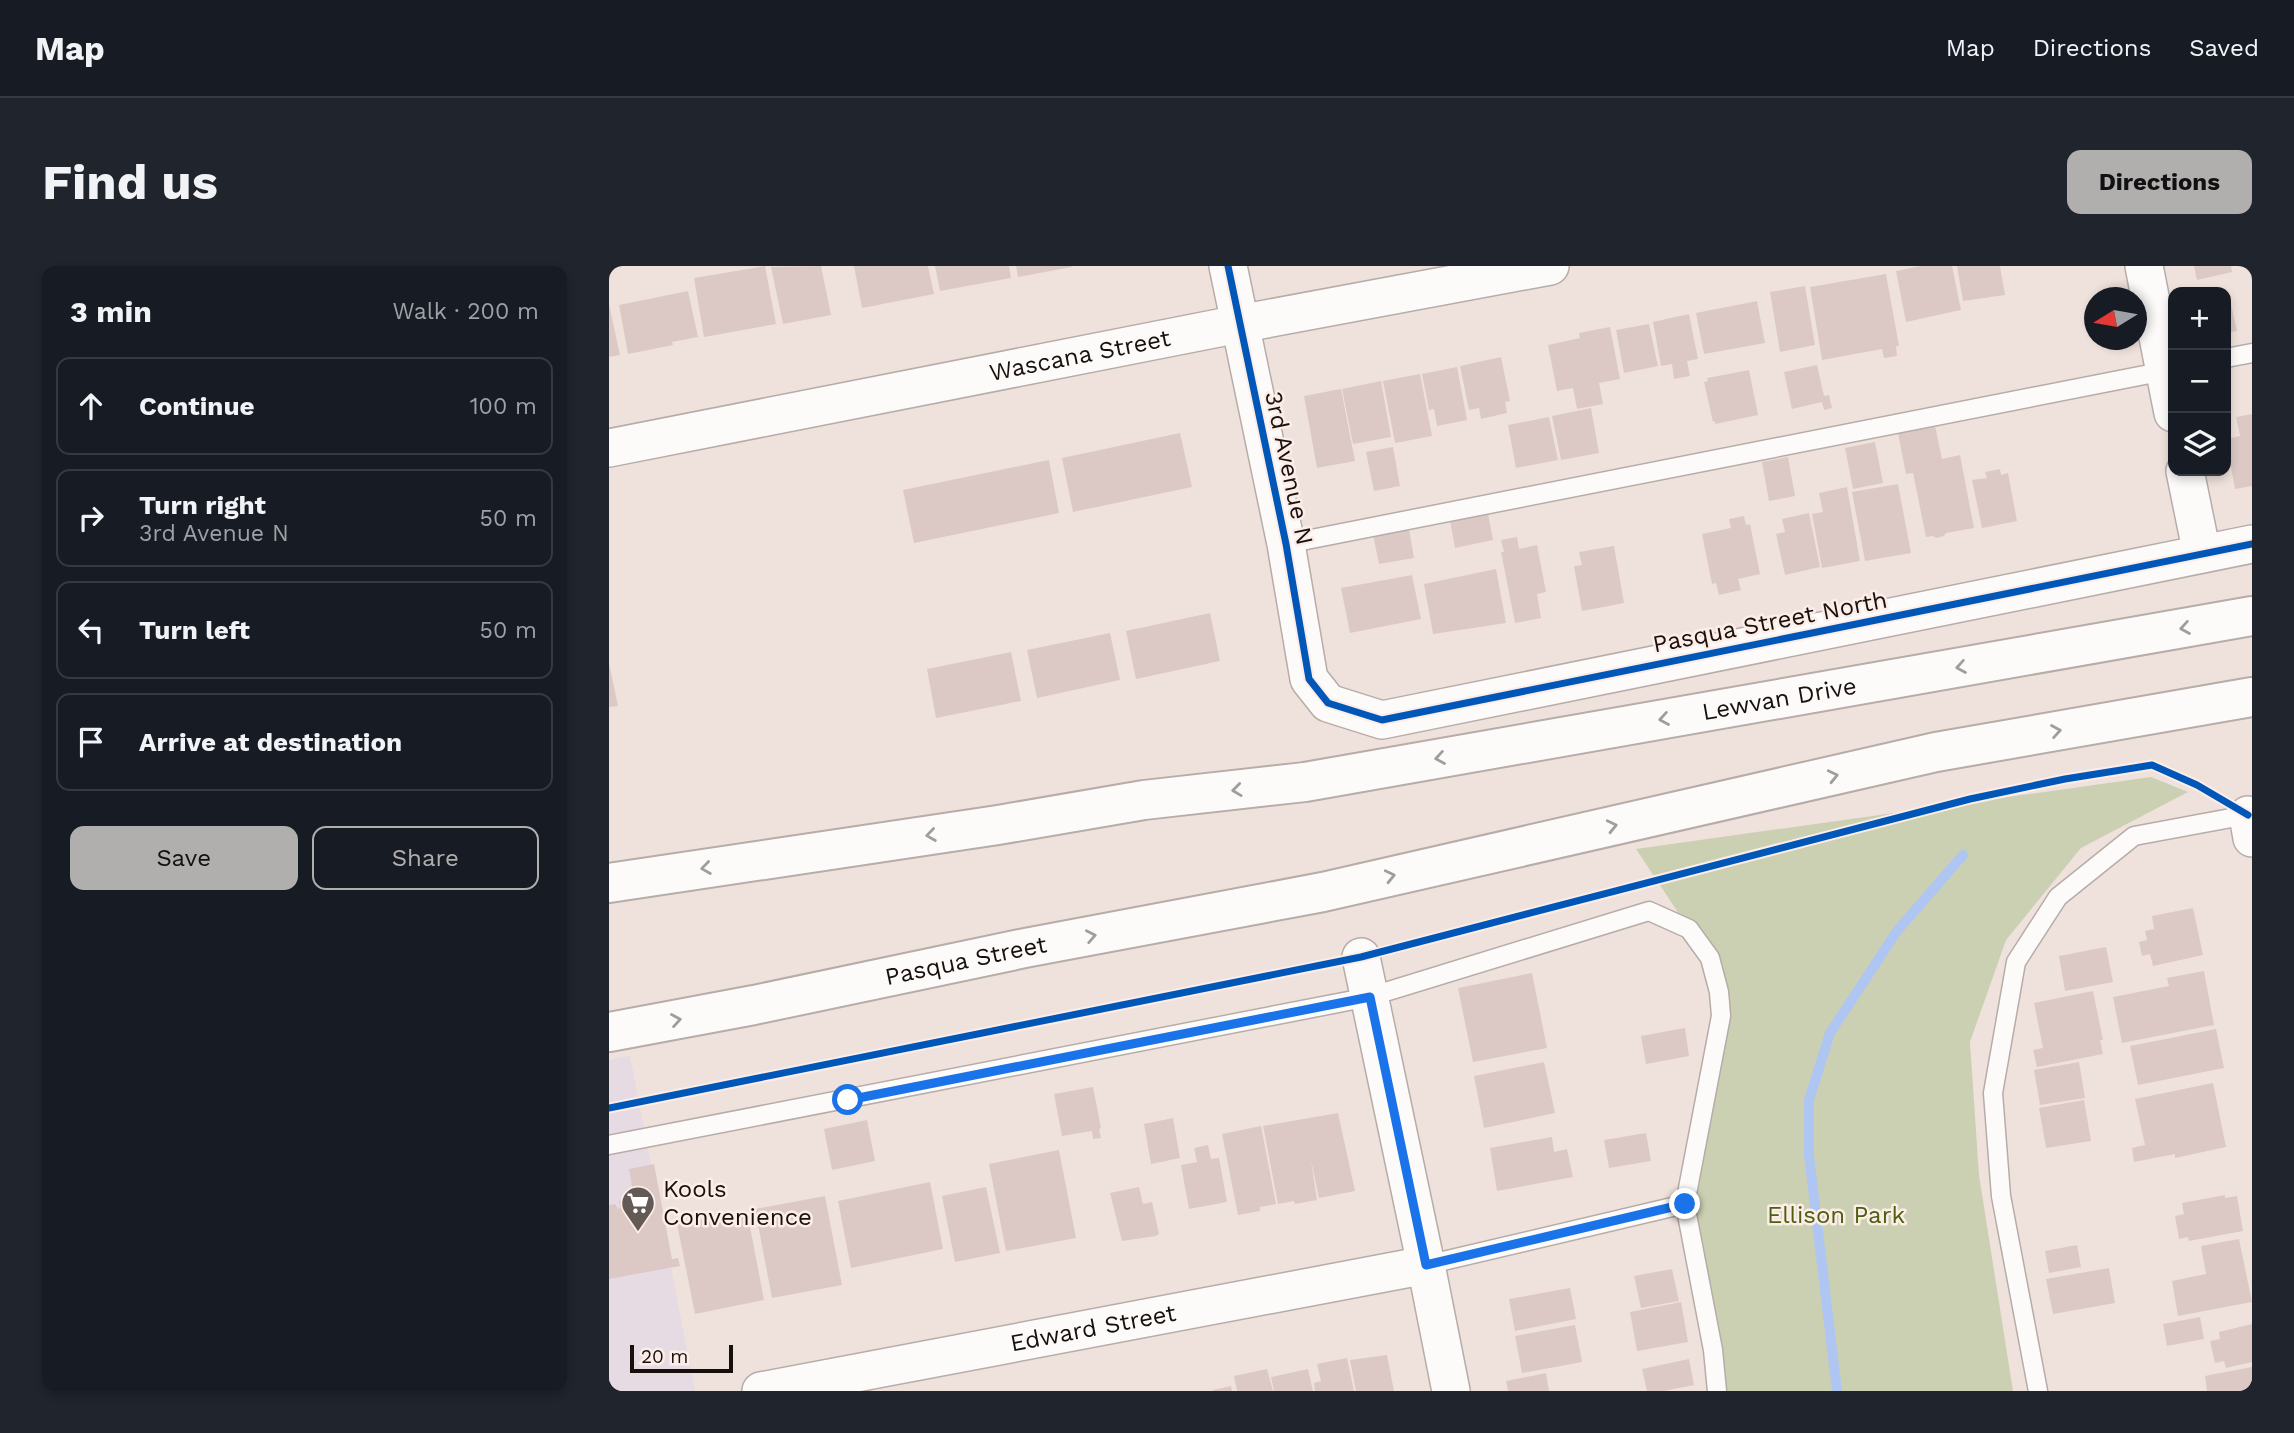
<!DOCTYPE html>
<meta charset="utf-8">
<style>
body{margin:0;font-family:"Work Sans",sans-serif;background:#20242c;color:#f1f3f6}
.controls{position:absolute;right:21px;top:21px;display:grid;overflow:hidden;border-radius:14px;box-shadow:0 4px 10px #0003}
.controls button{width:63px;height:63px;display:grid;place-items:center;padding:0;border:0;border-bottom:2px solid #363941;background:#171b24;color:#f1f3f6;font:35px sans-serif}
.compass{position:absolute;left:1475px;top:21px;width:63px;height:63px;border-radius:50%;background:#171b24;box-shadow:0 4px 10px #0003;rotate:259deg}
.scale{position:absolute;left:21px;bottom:18px;width:103px;box-sizing:border-box;padding-left:7px;border:4px solid #18100c;border-top:0;font-size:19px;line-height:24px;white-space:nowrap;color:#18100c;-webkit-text-stroke:5px #fdede8;paint-order:stroke}
.stop{position:absolute;width:21px;height:21px;margin:-16px;border:5px solid #1a73e8;border-radius:50%;background:#fff}
.stop.end{background:#1a73e8;border-color:#fff;box-shadow:0 2px 7px #0008}
.list{margin:0;padding:0;list-style:none}
h2{display:flex;justify-content:space-between;align-items:center;height:91px;margin:0;padding:0 28px;font-size:30px}
h2 small{font-size:23px;font-weight:400;color:#9ea1a6}
.list li{display:grid;grid-template-columns:46px 1fr auto;gap:21px;align-items:center;box-sizing:border-box;height:98px;margin:0 14px 14px;padding:0 14px;border:2px solid #363941;border-radius:14px}
.list b{display:block;font-size:26px;white-space:nowrap}
.list p{margin:0;font-size:23px;white-space:nowrap;color:#9ea1a6}
.list em{font-size:23px;font-style:normal;color:#9ea1a6}
.actions{display:flex;gap:14px;padding:21px 28px}
.actions a{flex:1;padding:16px 0;border:2px solid #b1aeae;border-radius:14px;text-align:center;font-size:24px;color:#b1aeae}
.actions .main{background:#b1aeae;color:#111}
.icon{flex:none;width:38px;height:38px;fill:none;stroke:currentColor;stroke-width:2;stroke-linecap:round;stroke-linejoin:round}
.map{position:relative;flex:none;width:1643px;height:1125px;overflow:hidden;border-radius:14px}
header{display:flex;align-items:center;gap:42px;box-sizing:border-box;height:98px;padding:0 35px;background:#171b24;border-bottom:2px solid #363941}
header strong{font-size:33px}
nav{display:flex;gap:38px;margin-inline-start:auto;font-size:24px}
.intro{display:flex;align-items:center;justify-content:space-between;box-sizing:border-box;height:168px;padding:0 42px}
h1{margin:0;font-size:49px}
.button{padding:18px 32px;border-radius:14px;background:#b1aeae;color:#111;font-size:24px;font-weight:700}
main{display:flex;gap:42px;padding:0 42px}
aside{flex:1;background:#171b24;border-radius:14px;box-shadow:0 4px 10px #0003}
.map>svg:first-child{display:block}
.commercial{fill:#e7dbe3}
.green{fill:#ccd0b3}
.lines{fill:none;stroke-linecap:round;stroke-linejoin:round}
.stream{stroke:#afc6f2;stroke-width:10}
.building{fill:#dcc9c6}
.lane-casing{stroke:#b6aca8;stroke-width:21}
.street-casing{stroke:#b6aca8;stroke-width:40}
.secondary-casing{stroke:#b6aca8;stroke-width:42}
.lane{stroke:#fdfbfa;stroke-width:18}
.street{stroke:#fdfbfa;stroke-width:37}
.secondary{stroke:#fdfbfa;stroke-width:38}
.cycleway-casing{stroke:#fdede8;stroke-width:11}
.cycleway{stroke:#0057b8;stroke-width:7}
.oneway{stroke:#a19d9b}
.route{stroke:#1a73e8;stroke-width:9}
.labels{text-anchor:middle;dominant-baseline:central;stroke-width:5;stroke-linejoin:round;paint-order:stroke}
.street-label{font-size:24px;fill:#18100c;stroke:#fdede8}
.poi-label{font-size:24px;fill:#18100c;stroke:#fdede8;text-anchor:start}
.park-label{font-size:24px;fill:#4a600f;stroke:#fdede8}
</style>
<header>
<strong>Map</strong>
<nav><a>Map</a><a>Directions</a><a>Saved</a></nav>
</header>
<div class="intro"><h1>Find us</h1><a class="button">Directions</a></div>
<main>
<aside>
<h2>3 min<small>Walk · 200 m</small></h2>
<ul class="list">
<li><svg class="icon" aria-label="ahead" viewBox="0 0 24 24"><path d="M12 20V5M6 11l6-6 6 6"/></svg><div><b>Continue</b></div><em>100 m</em></li>
<li><svg class="icon" aria-label="right" viewBox="0 0 24 24"><path d="M7 20v-9h11M14 6l5 5-5 5"/></svg><div><b>Turn right</b><p>3rd Avenue N</p></div><em>50 m</em></li>
<li><svg class="icon" aria-label="left" viewBox="0 0 24 24"><path d="M17 20v-9H6M10 6l-5 5 5 5"/></svg><div><b>Turn left</b></div><em>50 m</em></li>
<li><svg class="icon" aria-label="arrive" viewBox="0 0 24 24"><path d="M6 21V4h12l-3 4 3 4H6"/></svg><div><b>Arrive at destination</b></div></li>
</ul>
<div class="actions"><a class="main">Save</a><a>Share</a></div>
</aside>
<div class="map">
<svg width="1643" height="1125" viewBox="0 0 1643 1125">
<rect width="100%" height="100%" fill="#efe2dc"/>
<polygon class="commercial" points="21,790 86,1125 0,1125 0,794"/>
<polygon class="green" points="1542,511 1579,526 1472,582 1397,674 1361,776 1370,909 1404,1125 1108,1125 1076,938 1110,726 1080,663 1027,583"/>
<g class="lines">
<polyline class="stream" points="1228,1125 1200,890 1200,834 1221,767 1288,665 1354,589"/>
</g>
<g class="building">
<polygon points="156,0 167,58 95,71 85,12"/>
<polygon points="212,0 222,49 174,58 162,1"/>
<polygon points="245,0 319,0 325,28 253,42"/>
<polygon points="326,0 400,0 402,12 331,25"/>
<polygon points="407,0 462,0 463,1 409,11"/>
<polygon points="1312,0 1343,0 1352,44 1297,56 1287,5"/>
<polygon points="1348,0 1391,0 1396,29 1354,35"/>
<polygon points="1585,0 1622,0 1623,6 1588,14"/>
<polygon points="1277,8 1290,80 1287,80 1288,90 1275,92 1273,83 1213,94 1201,21"/>
<polygon points="1196,20 1206,79 1171,86 1161,26"/>
<polygon points="79,25 89,71 63,76 64,79 19,88 10,39"/>
<polygon points="1617,34 1621,34 1628,65 1617,67"/>
<polygon points="1148,35 1156,77 1095,88 1087,47"/>
<polygon points="0,38 11,89 0,91"/>
<polygon points="1080,48 1089,93 1078,95 1081,110 1065,113 1063,98 1052,100 1044,56"/>
<polygon points="1040,58 1049,100 1015,107 1007,64"/>
<polygon points="1001,61 1011,113 990,117 994,138 968,143 964,122 948,125 939,79 971,72 970,67"/>
<polygon points="892,91 901,135 896,136 898,147 872,153 870,142 860,144 851,100"/>
<polygon points="1208,99 1215,130 1220,129 1223,142 1215,144 1213,136 1183,143 1175,106"/>
<polygon points="848,101 858,154 828,160 825,143 820,144 813,108"/>
<polygon points="1140,104 1149,149 1106,158 1106,155 1104,156 1095,116 1099,115 1098,112"/>
<polygon points="811,108 823,170 786,177 774,115"/>
<polygon points="772,115 782,171 744,178 733,123"/>
<polygon points="732,123 746,195 708,202 695,130"/>
<polygon points="982,142 990,187 952,194 943,150"/>
<polygon points="1643,148 1643,220 1626,223 1617,173 1631,170 1627,151"/>
<polygon points="940,151 949,194 907,202 899,159"/>
<polygon points="1326,160 1333,193 1351,189 1365,262 1337,267 1335,270 1327,272 1324,270 1317,271 1304,207 1297,208 1289,167"/>
<polygon points="571,167 583,221 464,246 453,192"/>
<polygon points="1266,176 1274,217 1244,223 1236,182"/>
<polygon points="784,181 791,220 765,225 757,186"/>
<polygon points="1179,191 1186,230 1160,235 1153,196"/>
<polygon points="440,194 450,247 305,277 294,224"/>
<polygon points="1391,203 1392,209 1399,207 1408,255 1373,262 1363,214 1378,212 1376,206"/>
<polygon points="1289,218 1302,287 1256,295 1243,226"/>
<polygon points="1238,221 1251,295 1213,302 1203,248 1214,246 1210,227"/>
<polygon points="878,242 884,274 846,282 840,249"/>
<polygon points="1200,247 1211,301 1176,309 1167,268 1176,266 1173,253"/>
<polygon points="1135,250 1137,259 1141,258 1151,308 1129,313 1132,324 1110,329 1107,317 1103,318 1093,268 1122,262 1120,253"/>
<polygon points="799,257 805,292 770,298 763,264"/>
<polygon points="908,271 910,283 928,279 937,326 928,328 932,352 906,357 892,286 895,286 892,274"/>
<polygon points="1005,280 1015,337 973,345 965,300 973,299 970,286"/>
<polygon points="887,303 897,357 824,368 815,318"/>
<polygon points="803,309 812,353 741,367 732,322"/>
<polygon points="601,347 611,395 527,413 517,365"/>
<polygon points="501,367 511,414 428,432 418,384"/>
<polygon points="402,386 412,435 327,452 318,403"/>
<polygon points="0,397 9,440 0,441"/>
<polygon points="1584,642 1594,689 1544,700 1541,688 1533,690 1530,676 1538,674 1536,665 1545,663 1543,650"/>
<polygon points="1497,681 1504,716 1456,725 1450,690"/>
<polygon points="1595,705 1605,759 1513,777 1504,731 1560,720 1558,712"/>
<polygon points="923,707 938,782 864,796 849,722"/>
<polygon points="1484,725 1494,774 1491,774 1494,788 1428,801 1424,784 1434,782 1425,737"/>
<polygon points="1076,762 1080,790 1037,798 1032,770"/>
<polygon points="1607,763 1615,802 1529,819 1521,780"/>
<polygon points="935,796 946,847 875,862 865,810"/>
<polygon points="1470,796 1476,832 1431,839 1425,804"/>
<polygon points="1604,817 1617,881 1566,892 1566,888 1525,896 1523,882 1536,879 1526,833"/>
<polygon points="484,821 492,862 490,863 492,872 484,873 483,865 453,870 445,828"/>
<polygon points="1475,834 1482,875 1437,882 1430,842"/>
<polygon points="729,847 746,925 710,932 702,894 708,934 686,938 685,935 669,938 654,860"/>
<polygon points="564,852 571,892 542,898 535,858"/>
<polygon points="258,854 266,895 223,904 215,863"/>
<polygon points="652,860 667,938 651,941 651,945 629,949 613,868"/>
<polygon points="1037,867 1042,895 1000,902 995,874"/>
<polygon points="943,871 945,886 958,883 964,911 888,925 881,882"/>
<polygon points="599,879 602,893 610,892 618,936 580,943 572,899 588,896 585,882"/>
<polygon points="450,884 467,972 397,985 380,898"/>
<polygon points="45,898 63,993 69,992 71,1000 0,1013 0,939 6,938 9,943 11,942 10,935 25,932 20,903"/>
<polygon points="321,916 334,983 242,1002 229,935"/>
<polygon points="377,921 391,987 346,996 333,930"/>
<polygon points="530,921 534,938 543,936 550,968 547,970 513,975 501,927"/>
<polygon points="1616,929 1616,932 1628,930 1634,965 1580,975 1579,971 1570,973 1566,950 1575,948 1573,937"/>
<polygon points="216,930 233,1019 163,1032 146,943"/>
<polygon points="138,945 155,1034 86,1048 68,958"/>
<polygon points="1630,973 1643,1036 1569,1050 1563,1015 1597,1008 1592,980"/>
<polygon points="1468,979 1472,1001 1440,1007 1436,985"/>
<polygon points="1500,1002 1506,1037 1444,1048 1437,1013"/>
<polygon points="1063,1003 1070,1035 1032,1042 1025,1010"/>
<polygon points="961,1022 967,1053 906,1065 900,1033"/>
<polygon points="1072,1036 1079,1076 1028,1085 1021,1046"/>
<polygon points="1591,1051 1595,1073 1558,1080 1554,1058"/>
<polygon points="1643,1058 1643,1096 1617,1102 1615,1095 1606,1097 1601,1075 1611,1073 1610,1066"/>
<polygon points="966,1059 973,1096 913,1107 906,1070"/>
<polygon points="778,1089 785,1125 747,1125 741,1094"/>
<polygon points="738,1092 745,1125 706,1125 705,1117 712,1115 708,1098"/>
<polygon points="1080,1093 1085,1119 1055,1125 1038,1125 1033,1103"/>
<polygon points="1643,1101 1643,1125 1598,1125 1596,1110"/>
<polygon points="658,1103 664,1125 628,1125 625,1110"/>
<polygon points="699,1103 704,1125 665,1125 662,1111"/>
<polygon points="937,1107 940,1125 899,1125 897,1115"/>
<polygon points="622,1120 623,1125 604,1125 604,1124"/>
</g>
<g class="lines">
<g class="lane-casing">
<g id="lane">
<polyline points="1617,92 1643,87"/>
<polyline points="677,278 1561,104"/>
<polyline points="0,879 760,731 1040,645 1080,663 1101,692 1110,726 1112,750 1076,938 1104,1084 1108,1125"/>
<polyline points="817,999 1076,938"/>
<polyline points="1429,1125 1392,930 1384,827 1407,696 1449,631 1525,570 1643,548"/>
</g>
</g>
<g class="street-casing">
<g id="street">
<polyline points="619,0 677,278 700,413 719,437 773,454 1643,278"/>
<polyline points="1535,0 1564,147"/>
<path id="s1" d="M0,182l630,-124 311,-58"/>
<polyline points="1576,205 1593,288"/>
<polyline points="1639,549 1643,572"/>
<polyline points="752,691 817,999 842,1125"/>
<path id="s2" d="M152,1125l665,-126"/>
</g>
</g>
<g class="secondary-casing">
<g id="secondary">
<path id="s3" d="M0,617l389,-58 146,-25 161,-18 947,-166"/>
<path id="s4" d="M0,766l145,-27 271,-57 298,-56 613,-140 316,-55"/>
</g>
</g>
<use href="#lane" class="lane"/>
<use href="#street" class="street"/>
<use href="#secondary" class="secondary"/>
<g class="cycleway-casing">
<g id="cycleway">
<polyline points="619,0 677,278 700,413 719,437 773,454 1643,278"/>
<polyline points="0,842 752,691 1361,533 1456,513 1543,499 1588,519 1639,549"/>
</g>
</g>
<use href="#cycleway" class="cycleway"/>
</g>
<defs><path id="oneway-chevron" d="M-2-3.5L2.5 0L-2 3.5" fill="none" stroke-width="1.6" stroke-linecap="round" stroke-linejoin="round" transform="scale(1.75)"/></defs>
<g class="oneway">
<use href="#oneway-chevron" transform="translate(1576 362) rotate(170)"/>
<use href="#oneway-chevron" transform="translate(1352 401) rotate(170)"/>
<use href="#oneway-chevron" transform="translate(1055 453) rotate(170)"/>
<use href="#oneway-chevron" transform="translate(1447 465) rotate(-10)"/>
<use href="#oneway-chevron" transform="translate(831 492) rotate(170)"/>
<use href="#oneway-chevron" transform="translate(1224 510) rotate(-13)"/>
<use href="#oneway-chevron" transform="translate(628 524) rotate(173)"/>
<use href="#oneway-chevron" transform="translate(1003 560) rotate(-13)"/>
<use href="#oneway-chevron" transform="translate(322 569) rotate(172)"/>
<use href="#oneway-chevron" transform="translate(97 602) rotate(172)"/>
<use href="#oneway-chevron" transform="translate(781 610) rotate(-13)"/>
<use href="#oneway-chevron" transform="translate(482 670) rotate(-11)"/>
<use href="#oneway-chevron" transform="translate(67 754) rotate(-10)"/>
</g>
<g class="lines">
<polyline class="route" points="239,834 761,731 817,999 1076,938"/>
</g>
<defs>
<g id="supermarket-pin" transform="scale(1.75)"><path d="M0 17L-7.5 6A9.5 9.5 0 1 1 7.5 6Z" fill="#635a55" stroke="#fdede8"/><path d="M-6-5.5h2.5l.6 2H6L4.5 2H-2.5L-4.4-4H-6ZM-1.5 3.2a1.3 1.3 0 1 0 .1 0ZM3 3.2a1.3 1.3 0 1 0 .1 0Z" fill="#fff"/></g>
</defs>
<g fill-rule="evenodd">
<use href="#supermarket-pin" x="29" y="937"/>
</g>
<g class="labels">
<g class="street-label">
<text stroke="none"><textPath href="#s1" startOffset="480">Wascana Street</textPath></text>
<text transform="translate(680 202) rotate(78)">3rd Avenue N</text>
<text transform="translate(1161 356) rotate(-11)">Pasqua Street North</text>
<text stroke="none"><textPath href="#s3" startOffset="1185">Lewvan Drive</textPath></text>
<text stroke="none"><textPath href="#s4" startOffset="364">Pasqua Street</textPath></text>
<text stroke="none"><textPath href="#s2" startOffset="338">Edward Street</textPath></text>
</g>
<g class="poi-label">
<text x="54" y="923">Kools<tspan x="54" dy="28">Convenience</tspan></text>
</g>
<g class="park-label">
<text x="1227" y="949">Ellison Park</text>
</g>
</g>
</svg>
<div class="controls">
<button>+</button>
<button>−</button>
<button><svg class="icon" aria-label="layers" viewBox="0 0 24 24"><path d="M12 4l9 5-9 5-9-5zM3 14l9 5 9-5"/></svg></button>
</div>
<svg class="compass" viewBox="-18 -18 36 36"><path d="M0-13l5 13h-10z" fill="#e53935"/><path d="M0 13l5-13h-10z" fill="#9ea1a6"/></svg>
<div class="scale">20 m</div>
<div class="stop" style="left:239px;top:834px"></div>
<div class="stop end" style="left:1076px;top:938px"></div>
</div>
</main>
